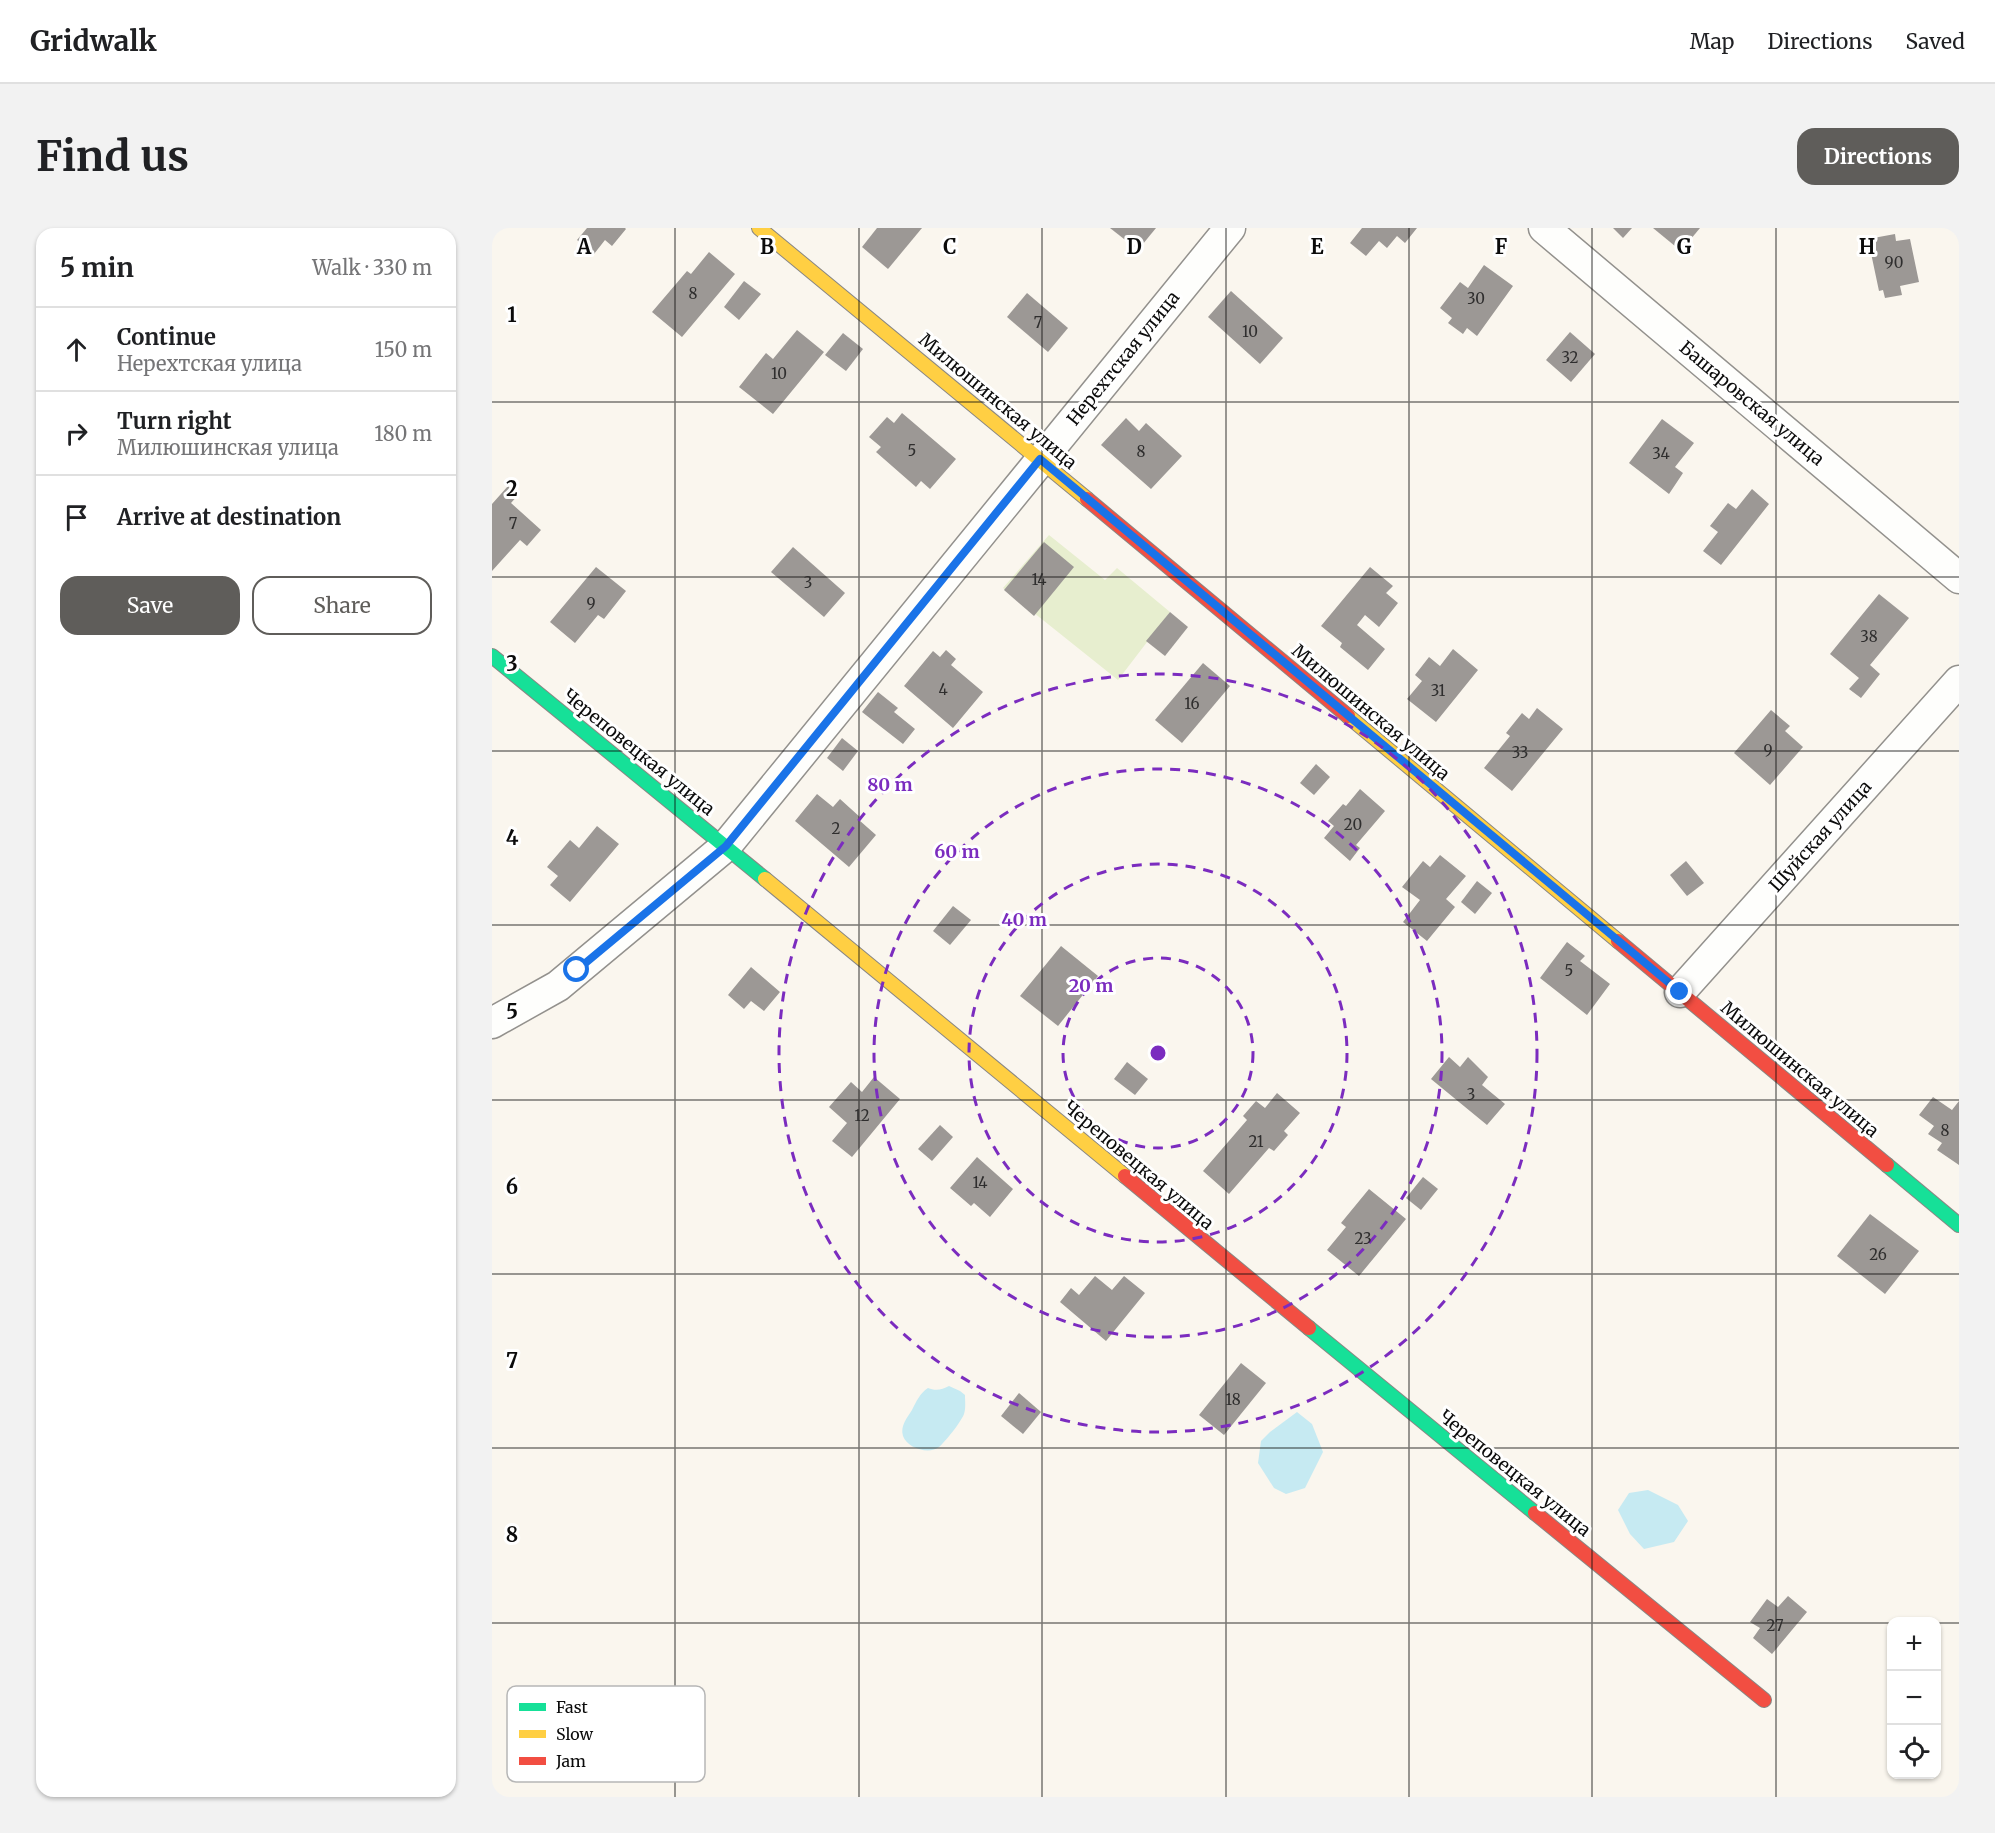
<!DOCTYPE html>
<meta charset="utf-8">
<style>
body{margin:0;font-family:Merriweather,serif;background:#f2f2f2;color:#202124}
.controls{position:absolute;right:18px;bottom:18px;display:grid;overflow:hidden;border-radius:12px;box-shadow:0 2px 4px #0004}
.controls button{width:54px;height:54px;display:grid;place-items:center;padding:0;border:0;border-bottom:2px solid #e0e0e0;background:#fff;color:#202124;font:30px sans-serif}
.stop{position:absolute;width:18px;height:18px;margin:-14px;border:4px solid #1a73e8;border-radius:50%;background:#fff}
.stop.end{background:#1a73e8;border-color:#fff;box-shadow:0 2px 6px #0008}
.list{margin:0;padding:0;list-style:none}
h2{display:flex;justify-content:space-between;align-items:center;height:78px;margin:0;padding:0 24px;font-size:26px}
h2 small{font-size:20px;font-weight:400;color:#757577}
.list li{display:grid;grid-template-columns:39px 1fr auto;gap:18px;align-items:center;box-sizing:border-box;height:84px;padding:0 24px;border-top:2px solid #e0e0e0}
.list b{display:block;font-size:22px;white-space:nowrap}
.list p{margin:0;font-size:20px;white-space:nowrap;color:#757577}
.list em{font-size:20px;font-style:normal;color:#757577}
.actions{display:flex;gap:12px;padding:18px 24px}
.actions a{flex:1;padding:14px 0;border:2px solid #5f5d5a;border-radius:18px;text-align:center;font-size:21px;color:#5f5d5a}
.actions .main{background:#5f5d5a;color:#fff}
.icon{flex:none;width:33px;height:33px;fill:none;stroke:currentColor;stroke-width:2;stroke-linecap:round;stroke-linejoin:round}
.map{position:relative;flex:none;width:1467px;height:1569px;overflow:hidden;border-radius:18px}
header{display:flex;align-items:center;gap:36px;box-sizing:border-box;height:84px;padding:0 30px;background:#fff;border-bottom:2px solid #e0e0e0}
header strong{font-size:28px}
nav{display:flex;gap:33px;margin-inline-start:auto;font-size:21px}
.intro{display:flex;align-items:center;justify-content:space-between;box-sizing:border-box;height:144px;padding:0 36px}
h1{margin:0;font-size:42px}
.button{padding:15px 27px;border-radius:18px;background:#5f5d5a;color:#fff;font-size:21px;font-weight:700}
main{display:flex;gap:36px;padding:0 36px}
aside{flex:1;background:#fff;border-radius:18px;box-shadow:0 2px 4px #0004}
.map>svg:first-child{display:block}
.green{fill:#e7eecf}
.water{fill:#c6eaf2}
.building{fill:#9c9895}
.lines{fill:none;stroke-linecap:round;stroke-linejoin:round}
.street-casing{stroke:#93918d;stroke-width:33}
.fast-casing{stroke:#898784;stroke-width:16}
.slow-casing{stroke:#898784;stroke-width:16}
.jam-casing{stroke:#898784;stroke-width:16}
.street{stroke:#fefefc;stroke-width:30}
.fast{stroke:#16e098;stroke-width:14}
.slow{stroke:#ffcf43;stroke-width:14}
.jam{stroke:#f24e42;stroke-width:14}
.route{stroke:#1a73e8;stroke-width:8}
.grid{fill:none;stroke:#0b0b0b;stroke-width:1.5;stroke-opacity:0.55}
.ring{fill:none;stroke:#7b2cbf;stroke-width:3;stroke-dasharray:10 8}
.labels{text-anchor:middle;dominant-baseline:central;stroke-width:6;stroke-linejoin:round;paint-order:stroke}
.number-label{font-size:15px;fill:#2f2e2e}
.street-label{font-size:18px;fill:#0b0b0b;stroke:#fff}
.key{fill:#fff;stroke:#b6b6b6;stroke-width:1.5}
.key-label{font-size:16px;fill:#0b0b0b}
.grid-label{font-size:20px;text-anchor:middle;font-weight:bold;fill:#0b0b0b;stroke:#fff;stroke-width:6;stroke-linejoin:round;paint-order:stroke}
.centre{fill:#7b2cbf;stroke:#fff;stroke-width:3}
.ring-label{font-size:18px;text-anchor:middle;font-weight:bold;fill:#7b2cbf;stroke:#fff;stroke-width:6;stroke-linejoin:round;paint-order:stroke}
</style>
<header>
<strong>Gridwalk</strong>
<nav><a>Map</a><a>Directions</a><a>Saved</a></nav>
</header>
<div class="intro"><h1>Find us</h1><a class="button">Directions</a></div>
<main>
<aside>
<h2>5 min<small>Walk · 330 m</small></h2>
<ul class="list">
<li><svg class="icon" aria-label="ahead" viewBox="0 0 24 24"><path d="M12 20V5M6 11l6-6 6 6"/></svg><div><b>Continue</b><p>Нерехтская улица</p></div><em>150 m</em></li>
<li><svg class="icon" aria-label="right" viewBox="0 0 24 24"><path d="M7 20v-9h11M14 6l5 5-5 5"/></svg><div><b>Turn right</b><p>Милюшинская улица</p></div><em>180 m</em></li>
<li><svg class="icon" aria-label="arrive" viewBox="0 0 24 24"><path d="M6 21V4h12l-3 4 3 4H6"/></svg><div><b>Arrive at destination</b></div></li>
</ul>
<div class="actions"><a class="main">Save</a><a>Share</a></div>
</aside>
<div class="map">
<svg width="1467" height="1569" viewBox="0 0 1467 1569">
<rect width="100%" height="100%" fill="#faf6ee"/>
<polygon class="green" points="557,307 613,352 625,340 678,384 626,452 511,360"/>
<g class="water">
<path d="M457,1158l11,5 5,4c0,7 1,13 -1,19 -3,8 -19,28 -25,33 -10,8 -32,1 -36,-11 -3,-10 4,-18 9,-26 4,-8 8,-17 16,-22 7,3 14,2 21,-2z"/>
<polygon points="805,1184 820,1196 831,1224 813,1260 794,1266 782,1260 766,1235 769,1213 778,1204"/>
<polygon points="1156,1262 1186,1277 1196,1293 1182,1314 1152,1321 1138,1306 1126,1282 1137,1265"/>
</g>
<g class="building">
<polygon points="95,0 133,0 134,1 120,18 113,12 102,26 85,12"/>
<polygon points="385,0 430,0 396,41 370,19"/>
<polygon points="618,0 664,0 646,22"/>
<polygon points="870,0 925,0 913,15 905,8 895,20 887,13 874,28 858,15"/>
<polygon points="1121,0 1140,0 1131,10"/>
<polygon points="1161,0 1208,0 1189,23"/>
<polygon points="1403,6 1404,13 1418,11 1427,54 1408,58 1410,67 1393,70 1391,62 1387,63 1376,11"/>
<polygon points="217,24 243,46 190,109 160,84 195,43 199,46"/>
<polygon points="992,37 1021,58 985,108 975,100 971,106 956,95 960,90 948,80 968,54 976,60"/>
<polygon points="252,53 269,66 247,92 232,79"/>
<polygon points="739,63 791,110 768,136 716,89"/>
<polygon points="535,65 576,100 556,124 515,89"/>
<polygon points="305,102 332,124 281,186 247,159 274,125 281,131"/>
<polygon points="1078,104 1103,126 1079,154 1054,132"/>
<polygon points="351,105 371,121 354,143 333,127"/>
<polygon points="410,185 464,231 438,261 429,253 424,259 384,224 389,219 377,209 395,189 402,195"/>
<polygon points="634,190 647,203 654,195 690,228 659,261 609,217"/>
<polygon points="1170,191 1202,215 1183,239 1191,245 1177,266 1137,235"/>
<polygon points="16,258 26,267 19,275 49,302 35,318 28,312 0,343 0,276"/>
<polygon points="1260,261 1277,276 1229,337 1211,323 1226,304 1218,298 1236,275 1244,281"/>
<polygon points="552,314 582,339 542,388 512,362"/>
<polygon points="301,319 353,365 332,389 279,344"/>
<polygon points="104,339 134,363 112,391 106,387 83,415 58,394"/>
<polygon points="878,339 901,358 894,365 906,375 887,399 873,387 865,397 893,421 876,442 848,419 850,415 829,398"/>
<polygon points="1387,366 1417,390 1378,437 1388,446 1369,470 1357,461 1367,450 1338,426"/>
<polygon points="678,384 696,399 673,428 654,413"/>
<polygon points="961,421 986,442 944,494 915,471 930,453 923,447 937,429 948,438"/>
<polygon points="454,422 464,431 459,437 491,464 461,500 412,458 441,423 448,429"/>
<polygon points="711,435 738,458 690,515 663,492"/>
<polygon points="386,464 406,480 402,484 423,501 411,516 370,484"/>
<polygon points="1045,480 1071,501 1020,563 992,540 1018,508 1014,505 1030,485 1037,491"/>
<polygon points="1279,482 1298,498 1293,503 1311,519 1278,557 1242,525"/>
<polygon points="350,510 366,523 351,543 335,530"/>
<polygon points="824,536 838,549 822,567 808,555"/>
<polygon points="868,561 893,583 864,617 868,620 858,633 832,610 842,598 836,593 851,576 854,578"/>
<polygon points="325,566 341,579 348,571 369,590 367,592 384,607 357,639 303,593"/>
<polygon points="105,598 127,616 78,674 58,657 66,648 55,639 78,612 87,620"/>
<polygon points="948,627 974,648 954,671 963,679 935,713 911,694 928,672 910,659 931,633 938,639"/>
<polygon points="1194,633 1212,655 1195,668 1178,647"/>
<polygon points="985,653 1000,665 983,686 969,674"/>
<polygon points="461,678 479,692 458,717 441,703"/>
<polygon points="1075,714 1093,728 1088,733 1118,756 1095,787 1048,750"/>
<polygon points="569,718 606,748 566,798 528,768"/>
<polygon points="259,739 288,764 272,783 259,773 252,781 236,767"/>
<polygon points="957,829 968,839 976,829 996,849 990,857 1013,876 995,897 939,851"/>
<polygon points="635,834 656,851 643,867 622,851"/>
<polygon points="382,849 408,871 360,929 340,913 355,895 337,879 359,854 370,864"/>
<polygon points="785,865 808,885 792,903 796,907 782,923 777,920 737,966 711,943 755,892 751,888 764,873 773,880"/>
<polygon points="1441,869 1460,882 1467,873 1467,937 1445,922 1450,915 1436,906 1442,898 1427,887"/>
<polygon points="448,897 461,909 440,933 426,921"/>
<polygon points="485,929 521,961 498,989 482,975 479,978 458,960"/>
<polygon points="931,949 946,961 929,982 914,970"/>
<polygon points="877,961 914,991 867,1048 835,1022 854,999 849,995"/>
<polygon points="1378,986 1427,1023 1393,1066 1345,1028"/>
<polygon points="603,1048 620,1062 632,1048 653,1065 614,1113 568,1074 579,1060 587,1067"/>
<polygon points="749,1135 774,1155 732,1207 707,1187"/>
<polygon points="527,1165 549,1184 531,1206 509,1188"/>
<polygon points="1296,1368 1315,1384 1280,1426 1261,1410 1268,1400 1258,1394 1275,1371 1286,1379"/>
</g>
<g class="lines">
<g class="street-casing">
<g id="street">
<polyline points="1052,0 1467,350"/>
<polyline points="1188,764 1467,453"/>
<polyline points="0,795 66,758 234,618 738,0"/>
</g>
</g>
<g class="fast-casing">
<g id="fast">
<polyline points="0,428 273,651"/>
<polyline points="1395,937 1467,997"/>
<polyline points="817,1100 1043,1285"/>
</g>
</g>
<g class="slow-casing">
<g id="slow">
<polyline points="267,0 595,271"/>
<polyline points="856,488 1126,713"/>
<polyline points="273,651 633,948"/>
</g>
</g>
<g class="jam-casing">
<g id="jam">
<polyline points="595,271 856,488"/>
<polyline points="1126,713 1395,937"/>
<polyline points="633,948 817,1100"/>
<polyline points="1043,1285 1272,1472"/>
</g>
</g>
<use href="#street" class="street"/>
<use href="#fast" class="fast"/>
<use href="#slow" class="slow"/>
<use href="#jam" class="jam"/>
</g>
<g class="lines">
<polyline class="route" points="85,742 234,618 548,231 1188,764"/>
</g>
<path class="grid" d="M183,0v1569M367,0v1569M550,0v1569M734,0v1569M917,0v1569M1100,0v1569M1284,0v1569M0,174h1467M0,349h1467M0,523h1467M0,697h1467M0,872h1467M0,1046h1467M0,1220h1467M0,1395h1400M1444,1395h23"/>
<g class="ring">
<circle cx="666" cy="825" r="95"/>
<circle cx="666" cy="825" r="189"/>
<circle cx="666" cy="825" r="284"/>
<circle cx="666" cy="825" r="379"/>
</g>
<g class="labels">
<g class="number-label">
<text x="1402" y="34">90</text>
<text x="201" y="65">8</text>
<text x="984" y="70">30</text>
<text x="546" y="94">7</text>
<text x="758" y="103">10</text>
<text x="1078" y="129">32</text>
<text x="287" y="145">10</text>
<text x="420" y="222">5</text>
<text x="649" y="223">8</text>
<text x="1169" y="225">34</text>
<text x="21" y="295">7</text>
<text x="547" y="351">14</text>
<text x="316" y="354">3</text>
<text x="99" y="375">9</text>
<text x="1377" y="408">38</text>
<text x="451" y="461">4</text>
<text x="946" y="462">31</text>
<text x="700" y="475">16</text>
<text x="1276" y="522">9</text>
<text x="1028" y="524">33</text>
<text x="861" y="596">20</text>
<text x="344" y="600">2</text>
<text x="1077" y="742">5</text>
<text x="979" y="866">3</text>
<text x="370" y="887">12</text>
<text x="1453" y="902">8</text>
<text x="764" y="913">21</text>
<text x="488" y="954">14</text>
<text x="871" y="1010">23</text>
<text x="1386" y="1026">26</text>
<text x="741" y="1171">18</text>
<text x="1283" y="1397">27</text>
</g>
<g class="street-label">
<text transform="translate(631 130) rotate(-51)">Нерехтская улица</text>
<text transform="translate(506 173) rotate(40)">Милюшинская улица</text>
<text transform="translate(1260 175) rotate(40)">Башаровская улица</text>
<text transform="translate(879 484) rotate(40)">Милюшинская улица</text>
<text transform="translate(147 524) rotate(39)">Череповецкая улица</text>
<text transform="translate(1328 608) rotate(-48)">Шуйская улица</text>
<text transform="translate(1308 841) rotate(40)">Милюшинская улица</text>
<text transform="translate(647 937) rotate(40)">Череповецкая улица</text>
<text transform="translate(1023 1245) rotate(39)">Череповецкая улица</text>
</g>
</g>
<rect x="15" y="1458" width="198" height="96" rx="9" class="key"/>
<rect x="27" y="1475" width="27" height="8" fill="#16e098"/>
<rect x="27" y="1502" width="27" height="8" fill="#ffcf43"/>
<rect x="27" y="1529" width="27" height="8" fill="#f24e42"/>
<g class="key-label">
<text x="64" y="1485">Fast</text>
<text x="64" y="1512">Slow</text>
<text x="64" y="1539">Jam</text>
</g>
<g class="grid-label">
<text x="92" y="26">A</text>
<text x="275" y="26">B</text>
<text x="458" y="26">C</text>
<text x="642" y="26">D</text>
<text x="825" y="26">E</text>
<text x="1009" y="26">F</text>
<text x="1192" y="26">G</text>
<text x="1375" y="26">H</text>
<text x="20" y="94">1</text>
<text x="20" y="268">2</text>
<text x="20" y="443">3</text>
<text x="20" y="617">4</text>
<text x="20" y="791">5</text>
<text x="20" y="966">6</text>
<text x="20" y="1140">7</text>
<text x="20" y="1314">8</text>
</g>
<circle cx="666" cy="825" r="9" class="centre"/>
<g class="ring-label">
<text x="398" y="563">80 m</text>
<text x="465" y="630">60 m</text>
<text x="532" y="698">40 m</text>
<text x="599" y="764">20 m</text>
</g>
</svg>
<div class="controls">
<button>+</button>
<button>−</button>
<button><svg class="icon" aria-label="locate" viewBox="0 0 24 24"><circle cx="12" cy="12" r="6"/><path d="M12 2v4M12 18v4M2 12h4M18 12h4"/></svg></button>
</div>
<div class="stop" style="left:85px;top:742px"></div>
<div class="stop end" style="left:1188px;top:764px"></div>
</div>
</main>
